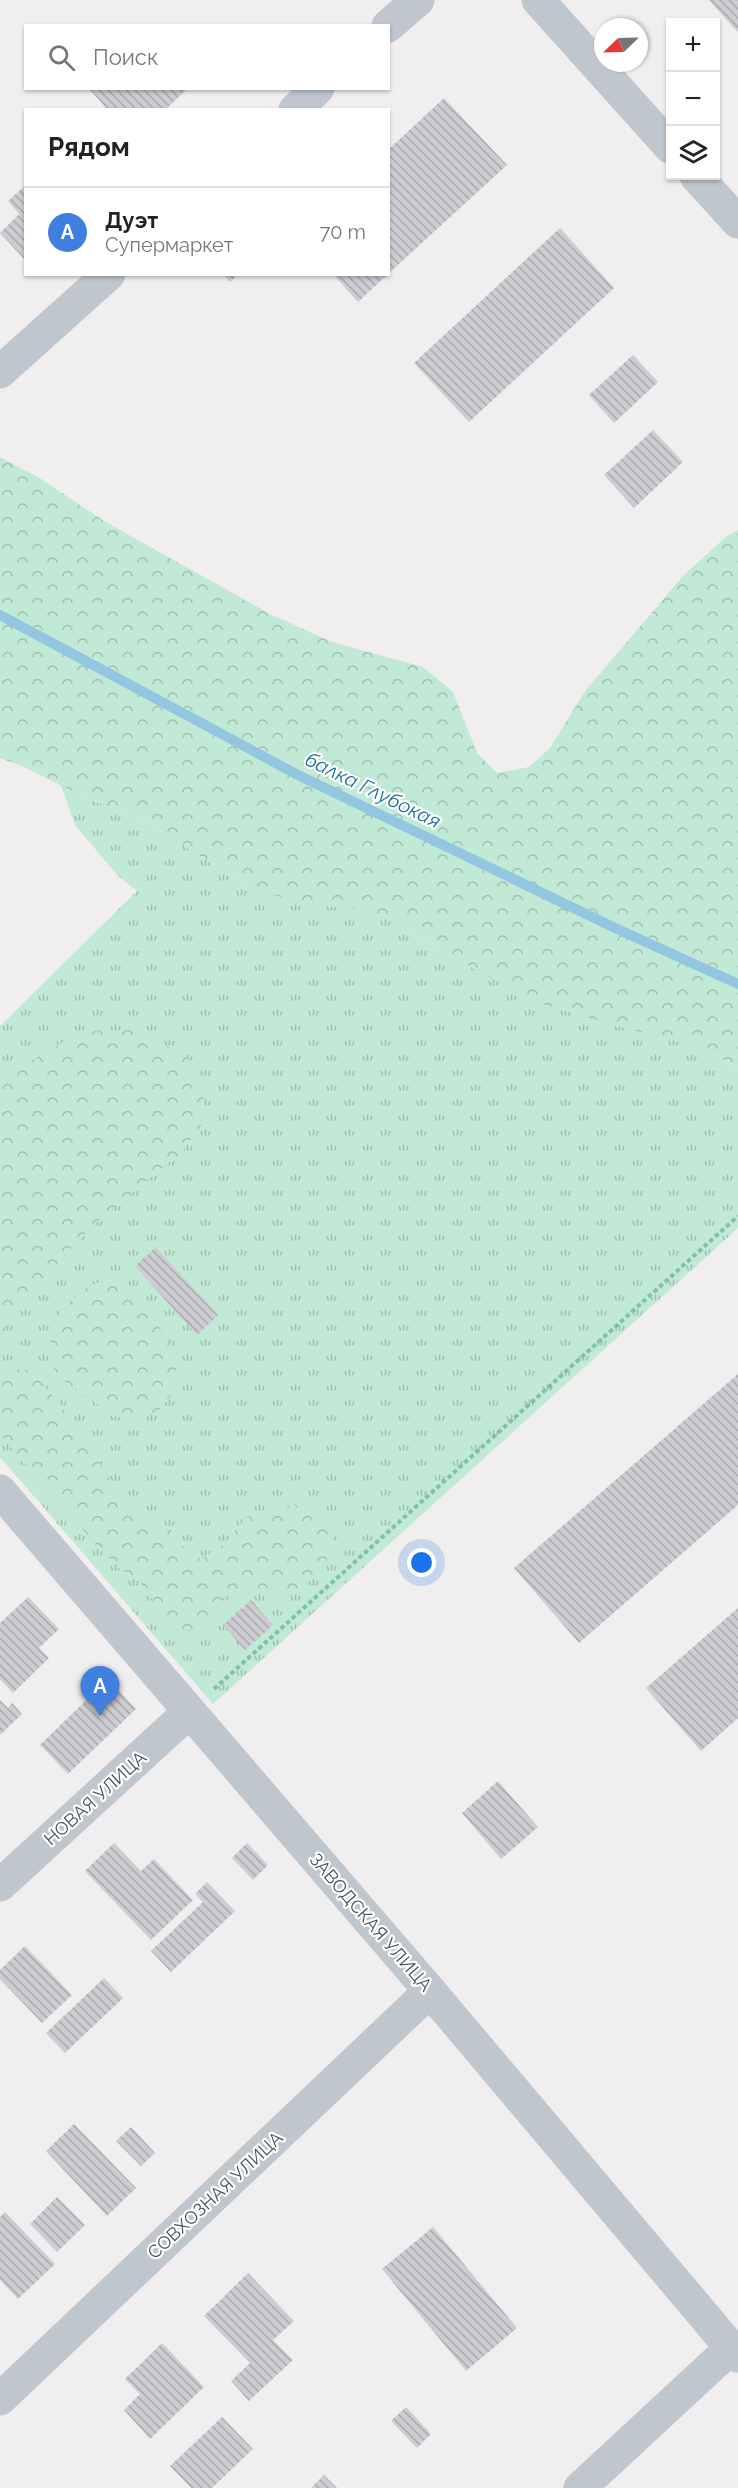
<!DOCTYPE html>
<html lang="ru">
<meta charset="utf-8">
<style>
body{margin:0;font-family:Raleway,sans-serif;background:#f6f6f6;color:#222}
.controls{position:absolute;right:18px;top:18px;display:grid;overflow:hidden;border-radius:0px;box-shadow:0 2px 4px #0004}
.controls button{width:54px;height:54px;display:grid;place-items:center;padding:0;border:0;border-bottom:2px solid #e0e0e0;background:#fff;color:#222;font:30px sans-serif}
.compass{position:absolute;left:594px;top:18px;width:54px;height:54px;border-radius:50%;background:#fff;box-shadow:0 2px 4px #0004;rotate:247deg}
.you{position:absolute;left:422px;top:1563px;width:21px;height:21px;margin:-15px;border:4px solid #fff;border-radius:50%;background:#1a73e8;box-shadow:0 0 0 9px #1a73e833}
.badge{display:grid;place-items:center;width:39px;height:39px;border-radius:50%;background:#2e5ec9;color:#fff;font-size:20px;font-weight:700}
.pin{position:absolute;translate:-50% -50px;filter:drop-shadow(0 2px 3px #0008)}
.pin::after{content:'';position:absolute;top:32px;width:21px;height:18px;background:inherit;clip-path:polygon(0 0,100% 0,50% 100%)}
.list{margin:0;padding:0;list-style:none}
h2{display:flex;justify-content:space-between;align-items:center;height:78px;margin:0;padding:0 24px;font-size:26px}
h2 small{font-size:20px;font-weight:400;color:#767676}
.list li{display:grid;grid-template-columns:39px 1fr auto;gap:18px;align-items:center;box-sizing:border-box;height:90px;padding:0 24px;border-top:2px solid #e0e0e0}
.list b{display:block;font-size:22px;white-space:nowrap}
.list p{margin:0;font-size:20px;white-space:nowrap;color:#767676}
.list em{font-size:20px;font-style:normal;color:#767676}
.icon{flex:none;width:33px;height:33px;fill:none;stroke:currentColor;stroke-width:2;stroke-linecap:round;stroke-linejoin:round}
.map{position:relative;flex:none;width:738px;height:2488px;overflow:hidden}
.search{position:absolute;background:#fff;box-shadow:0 2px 4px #0004;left:24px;top:24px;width:366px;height:66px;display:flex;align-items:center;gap:15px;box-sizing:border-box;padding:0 21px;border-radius:0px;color:#767676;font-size:22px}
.panel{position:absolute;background:#fff;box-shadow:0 2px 4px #0004;left:24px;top:108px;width:366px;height:168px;border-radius:0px}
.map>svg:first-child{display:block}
.grass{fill:url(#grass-tufts)}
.forest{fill:url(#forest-crowns)}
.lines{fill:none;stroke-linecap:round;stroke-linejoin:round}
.stream{stroke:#93c7e1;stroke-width:10}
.building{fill:url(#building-back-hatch)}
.path{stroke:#7dc3a9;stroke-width:4;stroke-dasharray:4.5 3;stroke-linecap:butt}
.minor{stroke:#c0c6ce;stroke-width:33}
.labels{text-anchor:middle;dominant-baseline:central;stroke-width:4.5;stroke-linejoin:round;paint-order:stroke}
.street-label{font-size:18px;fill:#484f59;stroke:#fff}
.water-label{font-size:20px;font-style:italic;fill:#1d6e97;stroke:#fff}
</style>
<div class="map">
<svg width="738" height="2488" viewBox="0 0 738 2488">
<defs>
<pattern id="grass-tufts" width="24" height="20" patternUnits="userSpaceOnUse" patternTransform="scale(1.5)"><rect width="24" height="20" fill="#c1e9d5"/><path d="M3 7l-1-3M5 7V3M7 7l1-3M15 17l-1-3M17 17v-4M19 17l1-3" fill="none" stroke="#9fbfb0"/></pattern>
<pattern id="forest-crowns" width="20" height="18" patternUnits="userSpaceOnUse" patternTransform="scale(1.5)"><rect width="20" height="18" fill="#c1e9d5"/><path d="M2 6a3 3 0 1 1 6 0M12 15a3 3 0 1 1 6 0" fill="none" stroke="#9fbfb0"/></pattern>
<pattern id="building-back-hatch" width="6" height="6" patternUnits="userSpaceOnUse" patternTransform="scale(1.5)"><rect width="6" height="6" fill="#ccccd2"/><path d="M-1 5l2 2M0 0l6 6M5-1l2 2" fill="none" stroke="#a8a8ad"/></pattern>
</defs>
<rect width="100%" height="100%" fill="#f0eeee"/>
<polygon class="grass" points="61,785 88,799 141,819 248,886 390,916 437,949 479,971 703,1048 738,1069 738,1228 213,1704 0,1457 0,1026 137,891 118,876 75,825"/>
<g class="forest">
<polygon points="0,457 38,477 104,521 272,615 332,642 423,667 453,692 477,753 497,773 529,767 550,748 585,691 684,575 727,536 738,530 738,1069 703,1048 616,1026 536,1002 437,949 390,916 349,908 302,904 248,886 141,819 88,799 22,766 0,758"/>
<polygon points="134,1030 185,1055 203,1088 204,1121 182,1152 100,1219 61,1259 0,1335 0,1069 21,1067 83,1031"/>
<polygon points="114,1279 135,1294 178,1354 174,1391 159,1410 138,1421 115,1416 58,1377 49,1357 51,1334 62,1308 89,1285"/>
<polygon points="4,1368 32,1371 74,1421 119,1494 148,1518 171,1530 186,1550 201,1559 223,1545 247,1517 278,1505 306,1506 324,1518 333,1533 331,1554 319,1572 297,1588 283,1594 245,1586 225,1596 205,1620 191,1630 173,1632 161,1619 150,1595 139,1581 120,1569 96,1545 0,1435 0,1370"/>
</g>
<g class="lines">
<polyline class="stream" points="0,615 298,775 613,927 738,984"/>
</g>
<g class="building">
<polygon points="709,0 738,0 738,32 732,26"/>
<polygon points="92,88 188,88 165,110 108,110 90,90"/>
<polygon points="444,98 507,165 388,274 388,150"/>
<polygon points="26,185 26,261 0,233 19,214 8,201"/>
<polygon points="560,228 614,288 469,422 414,363"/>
<polygon points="223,274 239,274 230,282"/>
<polygon points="333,274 388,274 358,302"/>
<polygon points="633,355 658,382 614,423 589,395"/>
<polygon points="653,430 683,462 634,508 604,475"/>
<polygon points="156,1247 218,1315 197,1335 135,1266"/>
<polygon points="738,1374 738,1505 579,1643 514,1568"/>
<polygon points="28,1597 59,1629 39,1648 49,1658 13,1693 0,1679 0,1623"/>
<polygon points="251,1600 273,1625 245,1650 223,1625"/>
<polygon points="738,1608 738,1718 701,1751 646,1688"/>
<polygon points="108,1679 136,1709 68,1774 40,1745"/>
<polygon points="0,1700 8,1708 12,1703 22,1714 0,1735"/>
<polygon points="498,1781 538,1827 501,1859 462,1813"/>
<polygon points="114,1843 141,1871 154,1859 193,1900 151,1940 85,1871"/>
<polygon points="247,1843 268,1865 253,1880 232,1858"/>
<polygon points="207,1882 235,1911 171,1972 151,1951 203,1902 195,1894"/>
<polygon points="25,1946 72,1995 42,2023 0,1979 0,1970"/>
<polygon points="104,1978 123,1998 65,2053 46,2033"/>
<polygon points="74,2124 136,2188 107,2216 46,2151"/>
<polygon points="131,2127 155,2153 141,2166 116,2141"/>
<polygon points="57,2197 85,2225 57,2252 30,2224"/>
<polygon points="5,2212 55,2264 18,2299 0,2280 0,2217"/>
<polygon points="433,2227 517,2328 466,2371 382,2269"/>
<polygon points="248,2273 294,2321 273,2340 293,2360 249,2401 231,2381 250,2363 204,2316"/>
<polygon points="162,2343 204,2387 150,2439 124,2410 140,2394 125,2379"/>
<polygon points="406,2407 431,2434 417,2448 391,2421"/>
<polygon points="222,2417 253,2449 212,2488 191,2488 170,2466"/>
<polygon points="324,2475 337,2488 311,2488"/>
</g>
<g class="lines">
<polyline class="path" points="214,1689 738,1216"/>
<g class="minor">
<polyline points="538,0 670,147"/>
<polyline points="388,26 418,0"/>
<polyline points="295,110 318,88"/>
<polyline points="696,176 738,222"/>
<polyline points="0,372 109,274"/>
<polyline points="0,1491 430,1991 738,2356"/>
<polyline points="0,1885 189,1712"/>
<polyline points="0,2399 430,1991"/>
<polyline points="580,2488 731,2348"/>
</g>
</g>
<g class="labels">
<g class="street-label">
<text transform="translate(95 1798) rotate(-42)">НОВАЯ УЛИЦА</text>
<text transform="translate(371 1922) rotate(49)">ЗАВОДСКАЯ УЛИЦА</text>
<text transform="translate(215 2195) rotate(-43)">СОВХОЗНАЯ УЛИЦА</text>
</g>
<g class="water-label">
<text transform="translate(373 790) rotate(26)">балка Глубокая</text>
</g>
</g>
</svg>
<div class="controls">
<button>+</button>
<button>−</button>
<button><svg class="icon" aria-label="layers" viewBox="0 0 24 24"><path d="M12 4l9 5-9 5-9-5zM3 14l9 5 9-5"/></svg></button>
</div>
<svg class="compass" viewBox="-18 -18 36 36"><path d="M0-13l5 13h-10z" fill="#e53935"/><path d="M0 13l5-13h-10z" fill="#767676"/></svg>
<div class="you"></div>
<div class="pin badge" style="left:100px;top:1716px;background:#3f7fe0">A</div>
<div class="search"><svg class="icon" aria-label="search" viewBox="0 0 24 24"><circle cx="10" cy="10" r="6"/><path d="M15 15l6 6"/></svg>Поиск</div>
<section class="panel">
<h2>Рядом<small></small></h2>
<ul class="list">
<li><span class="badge" style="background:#3f7fe0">A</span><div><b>Дуэт</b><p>Супермаркет</p></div><em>70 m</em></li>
</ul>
</section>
</div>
